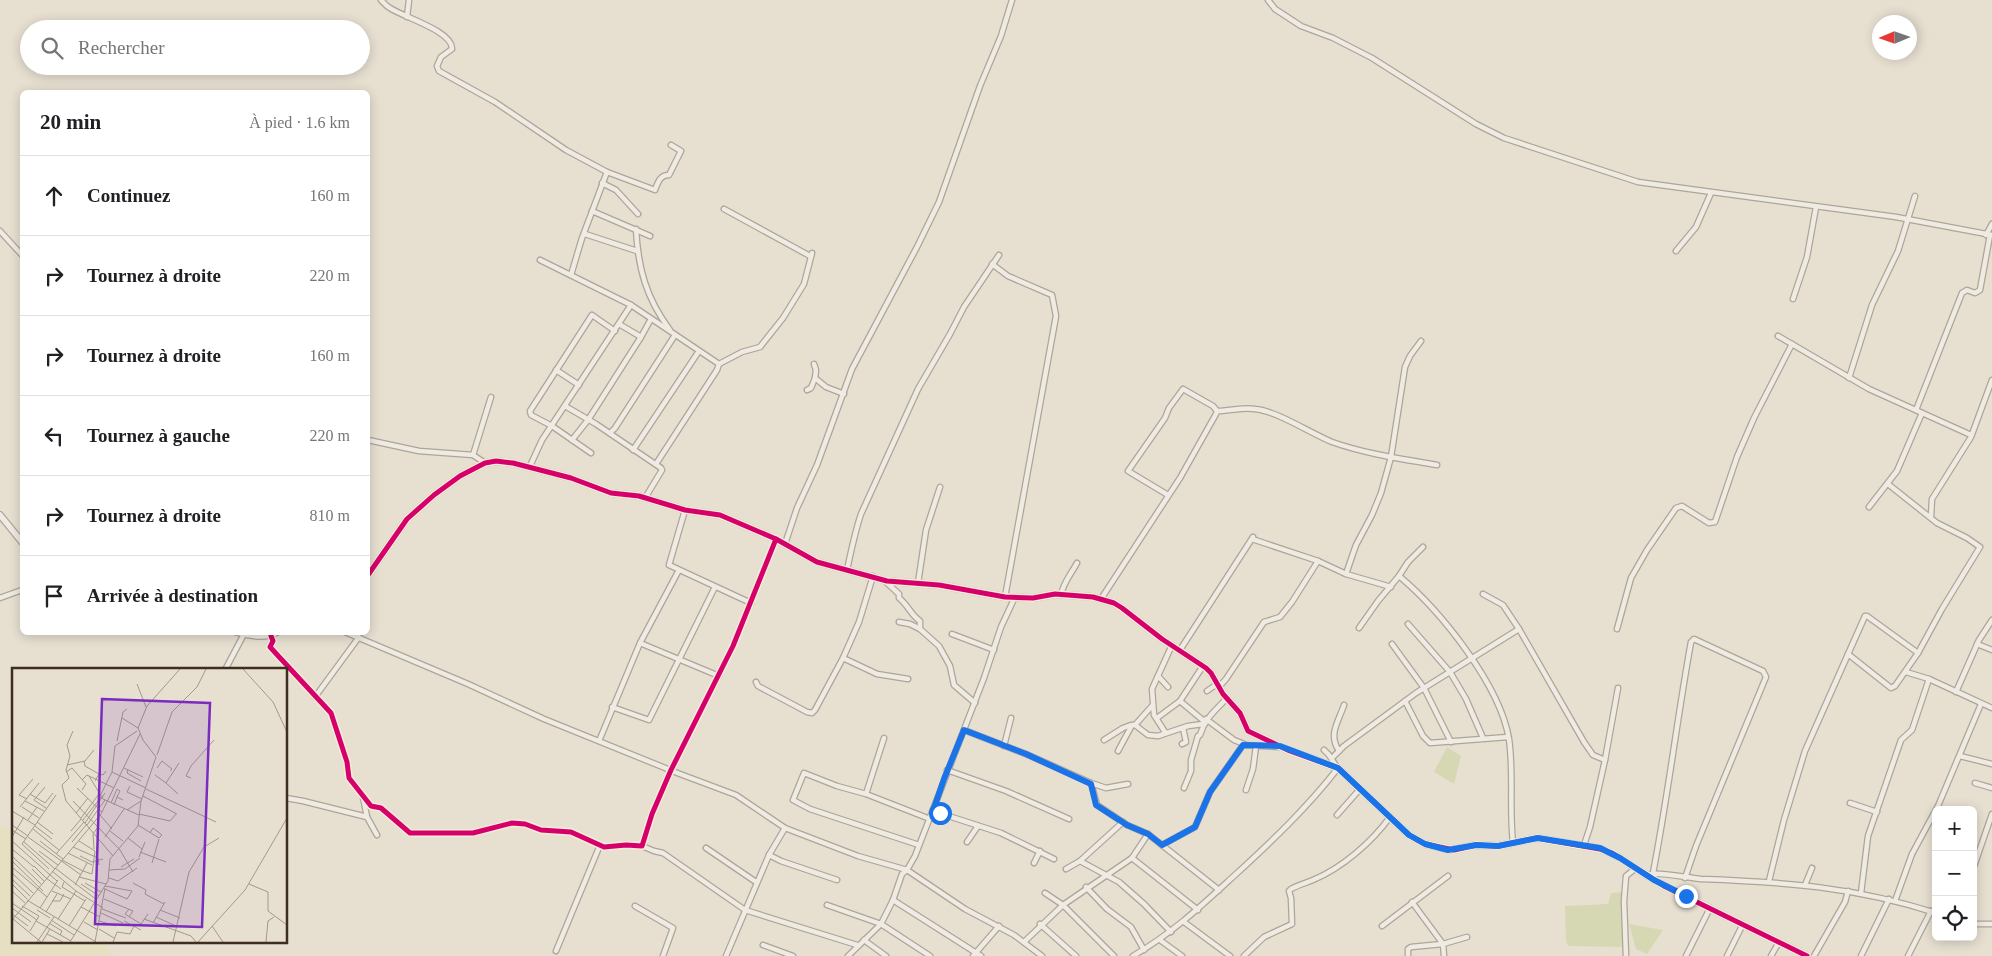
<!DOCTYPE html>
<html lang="fr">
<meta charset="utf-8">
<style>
body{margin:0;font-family:"Times New Roman",serif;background:#f2f2f2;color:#202124}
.controls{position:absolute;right:15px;bottom:15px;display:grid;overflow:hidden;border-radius:8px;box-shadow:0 2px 12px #0003}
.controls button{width:45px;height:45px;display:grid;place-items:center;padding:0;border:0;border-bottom:1px solid #e0e0e0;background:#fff;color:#202124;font:25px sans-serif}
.compass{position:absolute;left:1872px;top:15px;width:45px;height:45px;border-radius:50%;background:#fff;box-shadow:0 2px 12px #0003;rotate:268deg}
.stop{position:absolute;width:15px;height:15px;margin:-11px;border:4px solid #1a73e8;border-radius:50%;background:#fff}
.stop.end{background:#1a73e8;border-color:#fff;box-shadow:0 1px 5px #0008}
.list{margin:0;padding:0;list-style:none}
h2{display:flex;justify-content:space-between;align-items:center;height:65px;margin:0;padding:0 20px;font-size:21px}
h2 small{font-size:16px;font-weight:400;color:#757577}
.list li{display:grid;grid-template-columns:32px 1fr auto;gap:15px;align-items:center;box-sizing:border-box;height:80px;padding:0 20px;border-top:1px solid #e0e0e0}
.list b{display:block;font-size:19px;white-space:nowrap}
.list em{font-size:16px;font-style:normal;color:#757577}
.icon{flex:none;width:28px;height:28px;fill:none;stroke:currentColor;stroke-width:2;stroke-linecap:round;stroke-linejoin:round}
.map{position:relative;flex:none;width:1992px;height:956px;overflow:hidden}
.search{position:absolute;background:#fff;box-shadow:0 2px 12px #0003;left:20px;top:20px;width:350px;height:55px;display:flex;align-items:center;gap:12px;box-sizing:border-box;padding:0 18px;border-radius:28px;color:#757577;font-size:19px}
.panel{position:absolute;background:#fff;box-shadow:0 2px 12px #0003;left:20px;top:90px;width:350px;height:545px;border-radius:8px}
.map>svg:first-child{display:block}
.farmland{fill:#e6dfc2}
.green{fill:#d6d7b3}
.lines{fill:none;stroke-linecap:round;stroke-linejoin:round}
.minor-casing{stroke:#ada599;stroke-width:7}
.tertiary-casing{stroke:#ada599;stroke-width:8}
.minor{stroke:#efebe3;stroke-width:4.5}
.tertiary{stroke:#efebe3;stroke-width:5.5}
.cycleway-casing{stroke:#f7eed8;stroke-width:8}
.cycleway{stroke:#d6006c;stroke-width:5}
.route{stroke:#1a73e8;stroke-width:6}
.inset-road{fill:none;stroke:#a3998a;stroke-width:1}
.view{fill:#7b2cbf;fill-opacity:0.15;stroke:#7b2cbf;stroke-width:2.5}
.inset-edge{fill:none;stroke:#3d2e20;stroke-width:2.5}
</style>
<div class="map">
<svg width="1992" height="956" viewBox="0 0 1992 956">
<rect width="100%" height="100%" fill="#e7e0d1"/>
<polygon class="farmland" points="0,826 14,830 14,942 105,942 113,956 0,956"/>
<g class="green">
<polygon points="1447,747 1461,756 1454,784 1434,772"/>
<polygon points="1623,892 1624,947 1569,946 1566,942 1565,906 1608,904 1611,893"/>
<polygon points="1629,924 1663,930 1647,954 1636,949"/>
</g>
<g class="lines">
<g class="minor-casing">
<g id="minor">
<path d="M381,0c3,3 5,6 9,8 13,9 63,23 62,41l-11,8 -4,9 2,5 56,31 71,48 41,22 48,18c3,-8 5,-15 14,-15l12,-24 -10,-6"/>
<polyline points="1268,0 1275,9 1301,26 1333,38 1372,58 1476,124 1504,138 1638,182 1896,217 1992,235"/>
<polyline points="407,17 409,0"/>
<polyline points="602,183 616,190 638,214"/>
<polyline points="724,209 810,256"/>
<polyline points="592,211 650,236"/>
<path d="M636,229c2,39 10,69 34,101"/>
<polyline points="0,231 22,255"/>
<polyline points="585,234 637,251"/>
<polyline points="1986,235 1992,224"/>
<polyline points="1676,251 1696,227 1711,193"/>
<polyline points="540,260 631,305 719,364 717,370 656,464"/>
<polyline points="992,264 1008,276 1052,295 1056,316 1005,597"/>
<polyline points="571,275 582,238 607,172"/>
<polyline points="1793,299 1807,257 1816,207"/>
<polyline points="619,324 641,337"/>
<polyline points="1778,336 1869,389 1971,435"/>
<polyline points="719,364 742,352 760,347 783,318 804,284 812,253"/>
<polyline points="814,364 816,370 815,378 826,387 844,394"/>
<polyline points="556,370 579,385"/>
<polyline points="1849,378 1872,305 1898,251 1915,196"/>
<polyline points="807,390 811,388 815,378"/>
<polyline points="565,406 596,424 661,468 662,470 645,498"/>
<polyline points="1916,410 1962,293 1967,290 1975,293 1980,290 1990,235"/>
<path d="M1217,411c12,0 26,-4 38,-2 22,2 55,24 77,33 34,12 70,17 105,23"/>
<polyline points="610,433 615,428 675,335"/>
<polyline points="368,440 419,451 473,455 485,463"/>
<polyline points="572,440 588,420 641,337 651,319"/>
<polyline points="633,450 699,351"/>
<polyline points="591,453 552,426 531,415 530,411 592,315 615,331"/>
<polyline points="473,455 491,397"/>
<polyline points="530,466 542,440 631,305"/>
<polyline points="1869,507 1897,471 1922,413"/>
<polyline points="685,510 669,565 751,603"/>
<polyline points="1931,516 1932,499 1971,437 1992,380"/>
<polyline points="1252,539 1318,561 1346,574 1391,587"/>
<polyline points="785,544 797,508 817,465 852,369 917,247 939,202 980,86 1001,36 1012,0"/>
<path d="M847,570c4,-19 8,-38 14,-56l57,-125 32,-55 14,-27 35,-52"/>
<polyline points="1346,574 1356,545 1372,515 1381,493 1391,457 1405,367 1410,356 1421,341"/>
<path d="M1399,576c42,35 101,109 110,163 5,35 0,69 4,104"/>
<path d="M887,581v2l12,11v4c9,7 12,17 21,23v8l19,17 11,20 4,19 21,18"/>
<polyline points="918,583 926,530 940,487"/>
<polyline points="1483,594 1503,605 1519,629 1584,742 1593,755 1605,760 1590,827 1584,845"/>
<path d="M1061,595c2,-12 10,-21 16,-32"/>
<polyline points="0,598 22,590"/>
<polyline points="1101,599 1180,478 1216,414 1217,411 1213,406 1183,389 1169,408 1165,418 1128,471 1168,495"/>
<polyline points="899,622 910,624 920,629"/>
<polyline points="1408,624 1450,672 1466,699 1483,738"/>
<polyline points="1359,628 1378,601 1399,576 1408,562 1423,547"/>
<polyline points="1617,629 1631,578 1647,550 1676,508 1682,506 1709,523 1715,522 1737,457 1754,418 1792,344"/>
<polyline points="345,632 468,684 544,719 680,774 736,795 785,828 858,856 907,870 965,909 1014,935 1042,956"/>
<polyline points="952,634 994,650"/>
<polyline points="271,636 273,641 270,647 331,713 347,762 349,778 371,806 381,808 410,833 473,833 512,823 525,824 541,830 571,832 604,847 626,845 642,846 652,814 671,770 733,646 776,539"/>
<polyline points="640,643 719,676"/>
<polyline points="1392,644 1424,688 1451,742"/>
<polyline points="1977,644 1992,650"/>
<polyline points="1180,650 1253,537"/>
<polyline points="1848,654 1891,688 1895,686 1918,653 1942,609 1980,547 1967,538 1937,523 1888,484"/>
<polyline points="843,658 877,674 908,679"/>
<polyline points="225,670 244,634"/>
<polyline points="1906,672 1929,679 1992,708"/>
<polyline points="1158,676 1168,687"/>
<polyline points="756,682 758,686 807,712 812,713 815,710 843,658 859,622 873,576"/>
<polyline points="1219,687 1226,679 1264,622 1280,617 1292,602 1318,561"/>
<polyline points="1207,691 1217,684"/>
<polyline points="1956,692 1979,640 1992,620"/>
<polyline points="315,697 359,637"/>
<polyline points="1180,701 1205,722"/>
<polyline points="1405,701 1423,736 1430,743 1508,737"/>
<polyline points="612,707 649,720 715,587"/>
<polyline points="1157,718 1180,701 1203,666"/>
<polyline points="1206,719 1234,740 1244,744"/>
<polyline points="1135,725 1148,735 1158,736 1188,726 1203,724"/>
<polyline points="964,730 1026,754 1091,783 1106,788 1128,784"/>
<polyline points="1165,732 1154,715 1152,689 1172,645"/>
<polyline points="884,738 866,794 930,819"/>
<polyline points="1104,740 1123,728 1131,725"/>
<polyline points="599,741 640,643 679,570"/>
<polyline points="1182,744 1186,742 1183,728"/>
<polyline points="1004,746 1011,718"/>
<polyline points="1118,751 1132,725 1135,725 1152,706"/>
<path d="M1339,751c-11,-17 -1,-28 5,-46"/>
<polyline points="1960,756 1992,764"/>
<polyline points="1333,757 1344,746 1416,693 1519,629"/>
<polyline points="1605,760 1618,688"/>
<polyline points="947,770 1006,791 1069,819"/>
<polyline points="1091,783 1097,805 1127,825 1148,834 1219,890"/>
<polyline points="1975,783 1992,788"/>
<path d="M1184,788l7,-17v-11l7,-24 2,-1c5,-17 16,-25 27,-37"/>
<polyline points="1246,790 1253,769 1256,746"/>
<polyline points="866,794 837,786 804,773 793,800 810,809 919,845"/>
<polyline points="363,797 367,817 377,835"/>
<polyline points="286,798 303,801 367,817"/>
<polyline points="1850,803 1877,812"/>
<polyline points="933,811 1001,833 1054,859"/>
<polyline points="1337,815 1360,789"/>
<polyline points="967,842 978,826"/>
<polyline points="1162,845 1195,827 1210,792 1243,745 1280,747"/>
<polyline points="642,846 654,851 663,853 745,910 857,945"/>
<polyline points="706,848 756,882"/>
<polyline points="769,855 781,861 837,880"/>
<polyline points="1132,858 1198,910"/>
<polyline points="1080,861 1119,882 1144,904 1171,932"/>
<polyline points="1034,863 1040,851"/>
<polyline points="1066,869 1080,861 1123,822"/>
<polyline points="1973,869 1992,814"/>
<path d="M1653,873c15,-77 24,-154 38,-231l3,-3 69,32 3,6 -70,169 -11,32"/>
<path d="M1652,874c7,-2 37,4 49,5 84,3 154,8 235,34"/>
<polyline points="1769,881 1784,820 1805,751 1865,616 1867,616 1918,653"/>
<polyline points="1805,885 1812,868"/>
<polyline points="1086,887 1107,909 1131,927 1144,950"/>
<polyline points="1045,893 1063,905 1114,956"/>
<polyline points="1861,893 1868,836 1901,740 1912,730 1929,679"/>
<polyline points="893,900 981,956"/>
<polyline points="1895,901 1912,854 1938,806 1981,704"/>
<polyline points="1412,902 1443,944 1444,956"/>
<polyline points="827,905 881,924 930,956"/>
<polyline points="635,906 673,928 663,956"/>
<polyline points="1184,922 1230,956"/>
<polyline points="1040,924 1076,956"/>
<polyline points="1973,924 1992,924"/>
<polyline points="1382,926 1448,876"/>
<polyline points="864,940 886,956"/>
<polyline points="1160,940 1182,956"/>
<polyline points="1024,942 1063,905 1132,858 1148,834"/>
<polyline points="763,945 793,956"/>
<polyline points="556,951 600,845"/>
<polyline points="726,956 769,855 785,828"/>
<polyline points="848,956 881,924 893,900 902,874 907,870 915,856 984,678 1001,627 1015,597"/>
<polyline points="973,956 999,926"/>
<path d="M1133,956c41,-24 67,-49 102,-81 36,-33 72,-67 103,-107 -7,-7 -4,-10 -14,-18"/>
<path d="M1244,956l20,-19 28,-13 -1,-26 -2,-7 2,-2c7,-4 15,-6 22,-9 29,-12 59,-38 77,-63"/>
<polyline points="1408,956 1408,949 1411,947 1443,944 1467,937"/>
<polyline points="1626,956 1624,901 1626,876 1636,868"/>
<polyline points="1686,956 1710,908"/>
<polyline points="1727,956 1743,924"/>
<polyline points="1771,956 1779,942"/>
<polyline points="1814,956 1845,902 1848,891"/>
<polyline points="1861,956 1889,899"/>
<polyline points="1908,956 1931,911"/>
</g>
</g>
<g class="tertiary-casing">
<g id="tertiary">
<polyline points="0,515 22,542"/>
<polyline points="368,575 407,519 434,495 460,476 485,463 496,461 513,463 571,478 611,493 639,496 685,510 720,515 776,539 817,562 887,581 939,585 1005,597 1033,598 1055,594 1093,597 1114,603 1122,608 1162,639 1206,668 1211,673 1223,694 1240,713 1248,731 1290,751 1338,768 1409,835 1425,844 1454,850 1476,845 1498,846 1537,838 1600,849 1612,853 1664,886 1807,956"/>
<path d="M237,632c13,4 28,7 40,0"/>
</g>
</g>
<use href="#minor" class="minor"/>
<use href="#tertiary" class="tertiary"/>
<g class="cycleway-casing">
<g id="cycleway">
<polyline points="368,575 407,519 434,495 460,476 485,463 496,461 513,463 571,478 611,493 639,496 685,510 720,515 776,539 817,562 887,581 939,585 1005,597 1033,598 1055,594 1093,597 1114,603 1122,608 1162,639 1206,668 1211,673 1223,694 1240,713 1248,731 1290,751 1338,768 1409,835 1425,844 1454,850 1476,845 1498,846 1537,838 1600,849 1612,853 1664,886 1807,956"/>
<polyline points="271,636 273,641 270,647 331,713 347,762 349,778 371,806 381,808 410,833 473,833 512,823 525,824 541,830 571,832 604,847 626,845 642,846 652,814 671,770 733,646 776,539"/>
</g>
</g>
<use href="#cycleway" class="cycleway"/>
</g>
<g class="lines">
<polyline class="route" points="940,813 933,811 944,779 964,730 1026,754 1091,784 1096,805 1127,825 1148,834 1162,845 1195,827 1210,792 1243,745 1280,746 1338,768 1409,835 1425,844 1448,850 1476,845 1498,846 1538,838 1600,848 1620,858 1654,880 1686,896"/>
</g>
<g transform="translate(12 668)">
<rect width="275" height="275" fill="#e7e0d1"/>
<path class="inset-road" d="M231,1l30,33 14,30M125,16l9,23M110,50l16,10M61,63l-6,14 3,11 -4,14 3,8 -7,7 4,16 47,55M125,63l-22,15 -3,26 34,16M105,73l6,-29 4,-3M145,87l15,-43 25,-25 9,-18M72,93l1,5 14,8M55,97l18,-4 9,-11M112,100l19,9M145,100l5,-7 10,8 -2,2M116,101l-1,4 14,8M54,104l6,-4 14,16 -4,6M143,107l11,8 13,-20M77,108l14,23 36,16M179,110l-5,-2 5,-10 23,-26M70,112l5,-5 27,13M83,113l4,-7 4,1 3,-4M154,115l12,11M118,118l-3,6 15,7M33,119l-11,13 12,8M65,120l25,24M134,121l70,33M18,126l15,9 8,-10M88,128l12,-24M131,128l34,18M15,131l-8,-4 14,-16M13,133l19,10M61,133l47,49M99,135l6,-14 3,2 -3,6M102,137l3,-8 6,3M8,139l19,-24M10,139l17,11M115,142l14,-9M0,143l23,14M64,145l12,-15M127,146l31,7 6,-7M88,147l12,14M69,150l18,-24M16,152l9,-13M71,152l18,-23M25,154l16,12M73,155l20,-30M0,157l16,11M75,157l18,-25M126,157l21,13 3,-3M23,158l17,13M21,161l26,21M0,162l14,9M59,163l10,-12M98,163l13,10M138,165l3,-5 9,7M0,169l12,-20M16,169l53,38M93,169l19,-28M116,170l14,11M0,173l45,40M28,173l23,18M67,173l16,10 -3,23 -9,-3M12,174l31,27M60,174l15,-18M61,179l25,11 1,7M0,181l22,18M82,181l-1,-15 5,-7M108,182l13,22M27,183l19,14M128,184l26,10M56,185l24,12M44,186l28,-32M0,188l29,28M68,188l12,6 11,-3M127,189l6,-15M50,192l21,11M0,193l31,30M140,195l7,-24M22,198l12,12M0,199l35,30M109,199l13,-8M43,200l42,32M20,201l12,12M37,201l-27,-25 34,-49M97,202l16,-1 15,-11M40,203l24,20 -18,28M0,205l21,20M67,209l27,7M34,210l15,11M97,210l9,3 19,-13M0,211l18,17M52,214l-2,5 23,14M73,215l16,9M121,215l13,7 -1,4 19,10M0,216l15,15M69,216l18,12M237,216l19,8v19l19,14M63,217l12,-22M93,221l22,10 5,-8 -27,-5M0,223l13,12M40,223l19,8M64,223l27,17M92,231l29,12 -4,6M15,232l69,42M40,233h8l4,-7M0,235l25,17M10,238l17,10 -9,15M69,239l19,10M0,240l19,14M28,240l18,-28M90,241l24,9M117,241l-4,5 16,10 7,-10M25,242l13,8M148,242l20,8M34,244l11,-18M89,245l22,10M0,246l16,12M144,249l20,9M1,251l28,23M132,251l47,17 5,6M0,252l89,-106 39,-80M39,252l23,15M24,253l35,20M87,253l17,5M112,253l17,9M72,254l14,8M37,255l13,8 -2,4M141,255l12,-21M57,258l17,-27M200,258l11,16M87,261l15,9M35,266l16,8M25,274l17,-25M30,274l8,-13M58,274l38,-61 2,-22 28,-33 3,-25 15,-44 -13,-17 -5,-12 9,-22 33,-37M83,274l10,-54M101,274l4,-10 13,2 4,-8M161,274l16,-70 15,-25 15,-9M186,274l47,-52 42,-72M254,274l2,-21 6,-4"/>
<path class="view" d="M90,31l108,4 -8,224 -107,-3z"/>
<rect width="275" height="275" class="inset-edge"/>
</g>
</svg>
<div class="controls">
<button>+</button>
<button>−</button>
<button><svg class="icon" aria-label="locate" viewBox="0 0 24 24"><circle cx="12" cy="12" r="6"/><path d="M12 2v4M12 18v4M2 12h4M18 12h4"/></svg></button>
</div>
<svg class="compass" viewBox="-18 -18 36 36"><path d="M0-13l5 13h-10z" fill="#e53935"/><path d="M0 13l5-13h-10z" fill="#757577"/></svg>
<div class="stop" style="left:940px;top:813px"></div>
<div class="stop end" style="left:1686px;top:896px"></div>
<div class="search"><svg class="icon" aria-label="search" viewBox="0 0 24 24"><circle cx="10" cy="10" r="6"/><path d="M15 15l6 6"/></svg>Rechercher</div>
<section class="panel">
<h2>20 min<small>À pied · 1.6 km</small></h2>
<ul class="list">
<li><svg class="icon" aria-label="ahead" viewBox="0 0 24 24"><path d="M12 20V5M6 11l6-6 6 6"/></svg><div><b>Continuez</b></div><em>160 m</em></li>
<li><svg class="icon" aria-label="right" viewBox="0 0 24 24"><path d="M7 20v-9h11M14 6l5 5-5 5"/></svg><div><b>Tournez à droite</b></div><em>220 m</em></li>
<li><svg class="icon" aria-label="right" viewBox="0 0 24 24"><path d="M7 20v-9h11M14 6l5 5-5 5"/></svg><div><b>Tournez à droite</b></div><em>160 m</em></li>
<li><svg class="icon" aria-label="left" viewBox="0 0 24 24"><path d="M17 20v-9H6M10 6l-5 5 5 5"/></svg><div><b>Tournez à gauche</b></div><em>220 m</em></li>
<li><svg class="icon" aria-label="right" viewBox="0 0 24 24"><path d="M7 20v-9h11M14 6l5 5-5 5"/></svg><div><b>Tournez à droite</b></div><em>810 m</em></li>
<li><svg class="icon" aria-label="arrive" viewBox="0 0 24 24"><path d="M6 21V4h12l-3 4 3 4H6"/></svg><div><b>Arrivée à destination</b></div></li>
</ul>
</section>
</div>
